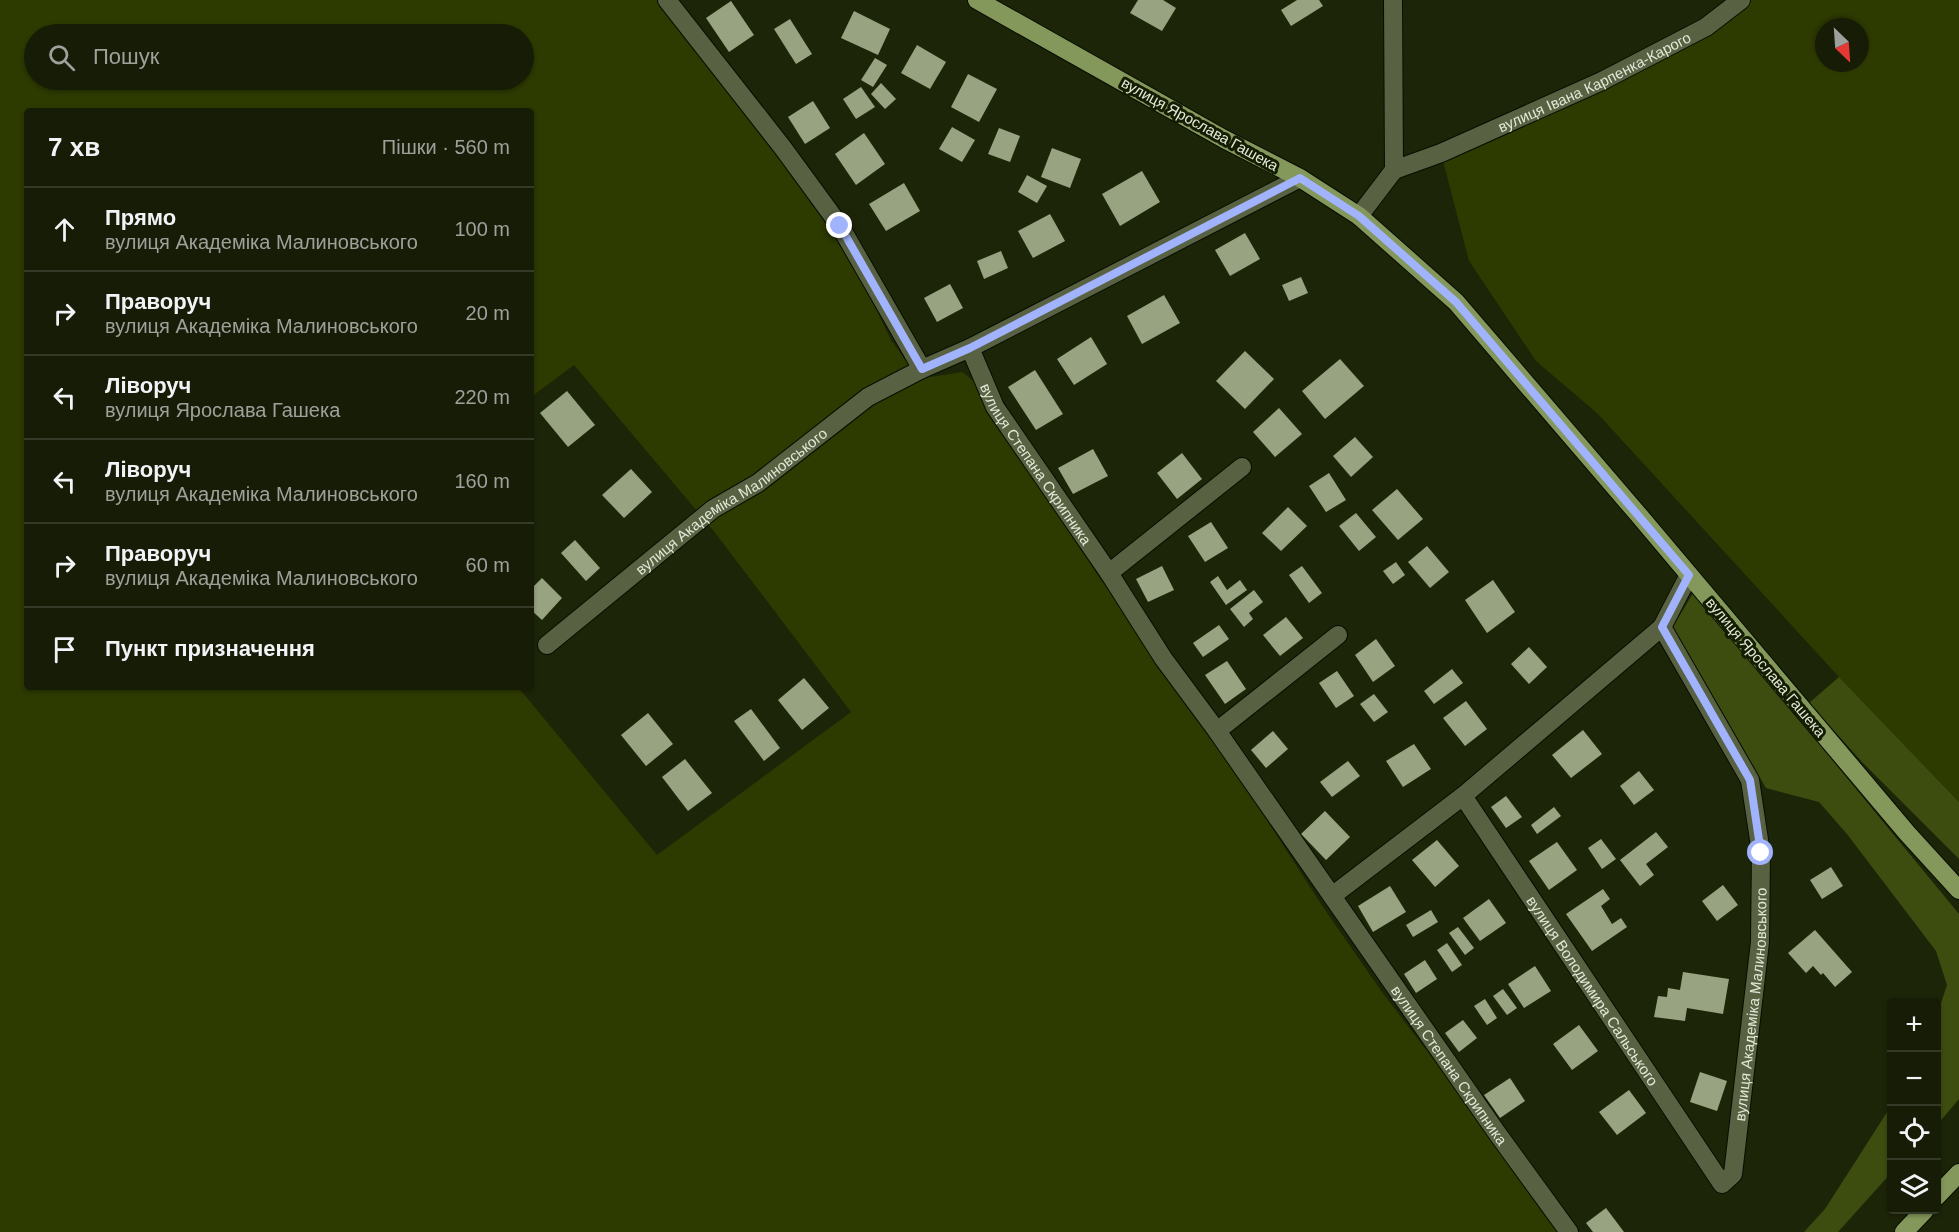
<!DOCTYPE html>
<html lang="uk">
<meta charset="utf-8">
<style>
body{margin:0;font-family:Arial,sans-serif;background:#232914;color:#f1f3f6}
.controls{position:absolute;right:18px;bottom:18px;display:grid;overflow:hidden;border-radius:6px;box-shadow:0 2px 4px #0004}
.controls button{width:54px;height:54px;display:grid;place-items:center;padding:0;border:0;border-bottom:2px solid #353a28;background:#161c06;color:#f1f3f6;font:30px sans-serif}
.compass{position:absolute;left:1815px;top:18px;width:54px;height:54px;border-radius:50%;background:#161c06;box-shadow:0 2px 4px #0004;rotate:155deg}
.stop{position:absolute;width:18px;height:18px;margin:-14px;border:4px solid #a1b3fd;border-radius:50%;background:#fff}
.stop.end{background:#a1b3fd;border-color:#fff;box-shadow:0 2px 6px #0008}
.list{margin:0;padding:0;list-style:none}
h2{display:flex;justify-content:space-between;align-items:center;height:78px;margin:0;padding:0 24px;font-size:26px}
h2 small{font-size:20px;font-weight:400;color:#9ea19b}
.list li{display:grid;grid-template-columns:39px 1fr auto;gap:18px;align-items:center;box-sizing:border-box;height:84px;padding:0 24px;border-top:2px solid #353a28}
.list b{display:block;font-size:22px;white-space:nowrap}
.list p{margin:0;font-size:20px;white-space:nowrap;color:#9ea19b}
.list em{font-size:20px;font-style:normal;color:#9ea19b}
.icon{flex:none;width:33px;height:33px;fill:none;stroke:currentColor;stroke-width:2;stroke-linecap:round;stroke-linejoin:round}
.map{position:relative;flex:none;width:1959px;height:1232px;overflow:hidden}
.search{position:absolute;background:#161c06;box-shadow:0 2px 4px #0004;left:24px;top:24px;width:510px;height:66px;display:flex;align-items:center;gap:15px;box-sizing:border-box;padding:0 21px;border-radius:33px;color:#9ea19b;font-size:22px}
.panel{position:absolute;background:#161c06;box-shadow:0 2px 4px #0004;left:24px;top:108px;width:510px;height:582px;border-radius:6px}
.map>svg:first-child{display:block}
.green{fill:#2d3a00;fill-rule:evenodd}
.forest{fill:#3d4d0f}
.building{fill:#97a381}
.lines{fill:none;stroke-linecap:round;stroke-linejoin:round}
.minor-casing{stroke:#070e00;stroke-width:20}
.major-casing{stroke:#070e00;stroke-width:20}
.minor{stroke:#586243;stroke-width:18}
.major{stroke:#85985c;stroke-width:18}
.route{stroke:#a1b3fd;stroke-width:8}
.labels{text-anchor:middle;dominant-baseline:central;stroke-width:6;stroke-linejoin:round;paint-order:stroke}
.street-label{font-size:15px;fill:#e1e8d6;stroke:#141c01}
</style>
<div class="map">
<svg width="1959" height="1232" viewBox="0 0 1959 1232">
<rect width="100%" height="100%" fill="#1d2508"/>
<g class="green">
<path d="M0,0h668l42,66 51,70 47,54 49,80 34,70 15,21 11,11 14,5 31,-5 19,15 118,190 131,186 95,147 57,82 183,240h-1565zM34,34h490v46h-490zM27,111h504v286l43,-32 139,165 138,182 -194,143 -139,-168h-491z"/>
<path d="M1741,0h218v802l-120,-125 -241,-263 -62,-53 -67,-100 -28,-108 161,-72zM1824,27h36v36h-36z"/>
</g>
<g class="forest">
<polygon points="1693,593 1805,727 1959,914 1959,1099 1937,1125 1937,1015 1947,985 1936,951 1847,834 1819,802 1766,788 1673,627"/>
<polygon points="1839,677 1959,802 1959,859 1863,763 1809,703"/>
<polygon points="1891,1106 1891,1173 1838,1232 1804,1232 1825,1209"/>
</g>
<g class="building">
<polygon points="1138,0 1163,0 1176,8 1162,31 1130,13"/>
<polygon points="1297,0 1319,0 1323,6 1291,26 1281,10"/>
<polygon points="731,1 754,35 729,52 706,18"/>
<polygon points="854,11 890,29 878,55 841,38"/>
<polygon points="790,19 812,54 796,64 774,29"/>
<polygon points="917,45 946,62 930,89 901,73"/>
<polygon points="875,58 887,65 873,87 861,80"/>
<polygon points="968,74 997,89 979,122 951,107"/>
<polygon points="881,83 896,99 885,109 871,94"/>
<polygon points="861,87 875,107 856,119 843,99"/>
<polygon points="813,101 830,128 805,144 788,117"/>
<polygon points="952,127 975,140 962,162 939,149"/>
<polygon points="999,128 1020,136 1010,162 988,154"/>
<polygon points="864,133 885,164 856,185 835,154"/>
<polygon points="1052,148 1081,159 1070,188 1041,177"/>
<polygon points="1142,171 1160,202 1120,226 1102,194"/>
<polygon points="1027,175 1047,186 1037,203 1018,192"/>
<polygon points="904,183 920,211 886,231 869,204"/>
<polygon points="1050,214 1065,241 1033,258 1018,231"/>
<polygon points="1245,233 1260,259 1230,276 1215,250"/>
<polygon points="1001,251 1008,268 984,279 977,261"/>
<polygon points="1301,277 1308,293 1289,301 1282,285"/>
<polygon points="950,284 963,308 937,322 924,298"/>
<polygon points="1164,295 1180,323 1142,344 1127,316"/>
<polygon points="1091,337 1107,364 1074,385 1057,359"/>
<polygon points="1245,351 1274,379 1245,409 1216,381"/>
<polygon points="1340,359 1364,386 1325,419 1302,391"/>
<polygon points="1035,370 1063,414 1036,430 1008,387"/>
<polygon points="567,391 595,425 568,447 540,413"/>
<polygon points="1279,408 1302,434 1275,457 1253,432"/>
<polygon points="1355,437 1373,457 1351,477 1333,456"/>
<polygon points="1093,449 1108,476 1073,494 1058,468"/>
<polygon points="1182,453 1202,479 1177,499 1157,473"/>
<polygon points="631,469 652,492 624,518 602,495"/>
<polygon points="1329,473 1346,500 1326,512 1309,486"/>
<polygon points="1397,489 1423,519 1398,540 1372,510"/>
<polygon points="1288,507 1307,526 1281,551 1262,533"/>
<polygon points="1356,513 1376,537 1359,551 1339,526"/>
<polygon points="1211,522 1228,548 1205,562 1188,536"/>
<polygon points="575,540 600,568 586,581 561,553"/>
<polygon points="1427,546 1449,572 1430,588 1408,562"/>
<polygon points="1396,562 1405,575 1393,584 1383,571"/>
<polygon points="1162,566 1174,590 1148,602 1136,579"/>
<polygon points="1302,566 1322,593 1309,603 1289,575"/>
<polygon points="1218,576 1227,590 1240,580 1247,590 1226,605 1210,582"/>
<polygon points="542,578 562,598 542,620 531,610 531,589"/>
<polygon points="1493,580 1515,612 1487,633 1465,600"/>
<polygon points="1254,590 1263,602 1249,613 1253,619 1244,627 1230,609"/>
<polygon points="1286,617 1303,638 1280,656 1263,635"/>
<polygon points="1219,625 1229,639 1203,657 1193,643"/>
<polygon points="1376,639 1395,666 1373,682 1355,655"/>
<polygon points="1529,647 1547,667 1529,684 1511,664"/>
<polygon points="1227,661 1246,689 1225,704 1205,675"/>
<polygon points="1452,669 1463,683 1434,704 1424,691"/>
<polygon points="1337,671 1354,696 1336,708 1319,683"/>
<polygon points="804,678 829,708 802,730 778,700"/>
<polygon points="1374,694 1388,712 1374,722 1360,704"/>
<polygon points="1466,701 1487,729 1465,746 1443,718"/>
<polygon points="751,709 780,748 764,761 734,721"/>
<polygon points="648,713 673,744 646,766 621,735"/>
<polygon points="1583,730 1602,754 1571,778 1552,755"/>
<polygon points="1273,731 1288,749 1266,768 1251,750"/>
<polygon points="1414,744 1431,769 1403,787 1386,761"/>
<polygon points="685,759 712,793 688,811 662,777"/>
<polygon points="1348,761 1360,776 1332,797 1320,782"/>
<polygon points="1639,771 1654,790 1634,805 1620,786"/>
<polygon points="1506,796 1522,817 1506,828 1491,807"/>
<polygon points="1554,807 1561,816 1537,834 1531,825"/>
<polygon points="1325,811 1350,837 1326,860 1301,834"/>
<polygon points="1656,832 1668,847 1646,864 1654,875 1640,886 1620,860"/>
<polygon points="1601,839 1616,859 1602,869 1588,848"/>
<polygon points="1437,840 1459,866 1435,887 1412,860"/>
<polygon points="1557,842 1577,870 1549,890 1529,861"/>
<polygon points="1831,867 1843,886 1822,899 1810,880"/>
<polygon points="1723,885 1738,905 1717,921 1702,901"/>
<polygon points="1390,886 1406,912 1373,932 1358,906"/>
<polygon points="1603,889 1610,899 1601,906 1612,924 1621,918 1627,927 1592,951 1566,914"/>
<polygon points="1489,899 1506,923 1480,941 1463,918"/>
<polygon points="1431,910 1438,922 1413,937 1406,925"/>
<polygon points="1458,927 1474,948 1465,955 1449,933"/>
<polygon points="1815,930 1852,972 1835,987 1823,973 1821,975 1813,966 1806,973 1788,953"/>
<polygon points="1447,943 1462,965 1452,972 1437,950"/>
<polygon points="1425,960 1437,979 1416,993 1404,974"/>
<polygon points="1535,966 1551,991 1524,1008 1508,984"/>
<polygon points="1683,972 1729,979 1723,1014 1687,1008 1685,1021 1654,1017 1658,996 1667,997 1668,988 1680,990"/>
<polygon points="1503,989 1517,1008 1507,1015 1493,996"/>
<polygon points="1485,999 1497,1018 1487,1025 1474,1006"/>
<polygon points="1463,1020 1477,1038 1459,1052 1445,1033"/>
<polygon points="1579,1025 1598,1051 1572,1070 1553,1044"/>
<polygon points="1700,1072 1727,1081 1717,1111 1690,1102"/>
<polygon points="1510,1078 1525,1101 1500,1118 1484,1095"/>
<polygon points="1629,1090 1646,1113 1617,1135 1599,1112"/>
<polygon points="1606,1208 1624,1232 1593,1232 1586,1223"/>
</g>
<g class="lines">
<g class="minor-casing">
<g id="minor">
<polyline points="667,0 783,148 840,226 922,369 970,348 1300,178"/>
<path id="s1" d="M1394,170l47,-17 161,-72 104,-54 35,-27"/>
<polyline points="1359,216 1394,170 1393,0"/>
<path id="s2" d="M970,348l25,59 114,166 54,85 54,73 280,402 72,99"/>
<polyline points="1109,573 1242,467"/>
<path id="s3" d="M547,645l166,-136 45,-26 110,-86 54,-28"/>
<polyline points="1217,731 1338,635"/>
<path id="s4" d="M1463,796l259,388 11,-10 27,-232 1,-89 -11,-73 -88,-153"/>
<polyline points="1332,896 1463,796 1662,627 1689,575"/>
</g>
</g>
<g class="major-casing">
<g id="major">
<polyline points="977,0 1224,139 1300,178 1359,216 1456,302 1637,513 1907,833 1959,890"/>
<polyline points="1936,1197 1959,1173"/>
<polyline points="1904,1232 1925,1210"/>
</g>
</g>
<use href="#minor" class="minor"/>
<use href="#major" class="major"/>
</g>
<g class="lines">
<polyline class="route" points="840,226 922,369 970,348 1300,178 1359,216 1456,302 1689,575 1662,627 1750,780 1761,853"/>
</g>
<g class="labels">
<g class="street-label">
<text stroke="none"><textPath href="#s1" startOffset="219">вулиця Івана Карпенка-Карого</textPath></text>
<text transform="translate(1200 124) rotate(29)">вулиця Ярослава Гашека</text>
<text stroke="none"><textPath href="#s2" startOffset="134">вулиця Степана Скрипника</textPath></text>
<text stroke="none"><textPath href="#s3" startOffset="234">вулиця Академіка Малиновського</textPath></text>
<text transform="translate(1766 667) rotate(50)">вулиця Ярослава Гашека</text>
<text stroke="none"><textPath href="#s4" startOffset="234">вулиця Володимира Сальського</textPath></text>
<text stroke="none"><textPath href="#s4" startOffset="652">вулиця Академіка Малиновського</textPath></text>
<text stroke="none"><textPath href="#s2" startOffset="864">вулиця Степана Скрипника</textPath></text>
</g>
</g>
</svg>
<div class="controls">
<button>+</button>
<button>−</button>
<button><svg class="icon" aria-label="locate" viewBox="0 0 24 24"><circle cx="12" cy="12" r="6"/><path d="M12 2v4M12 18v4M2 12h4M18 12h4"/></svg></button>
<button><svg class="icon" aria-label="layers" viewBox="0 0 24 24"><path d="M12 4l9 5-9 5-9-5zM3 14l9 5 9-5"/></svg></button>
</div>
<svg class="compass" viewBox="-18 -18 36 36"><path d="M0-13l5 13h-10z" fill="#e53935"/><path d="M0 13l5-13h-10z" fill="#9ea19b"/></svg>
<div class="stop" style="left:1761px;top:853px"></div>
<div class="stop end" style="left:840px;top:226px"></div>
<div class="search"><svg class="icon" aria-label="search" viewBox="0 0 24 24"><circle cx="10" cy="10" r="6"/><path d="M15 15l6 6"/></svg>Пошук</div>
<section class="panel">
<h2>7 хв<small>Пішки · 560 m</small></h2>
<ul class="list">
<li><svg class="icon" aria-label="ahead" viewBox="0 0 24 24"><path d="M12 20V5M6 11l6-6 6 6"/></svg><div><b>Прямо</b><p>вулиця Академіка Малиновського</p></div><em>100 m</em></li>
<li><svg class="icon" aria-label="right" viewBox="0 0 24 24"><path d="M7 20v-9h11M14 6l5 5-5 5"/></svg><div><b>Праворуч</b><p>вулиця Академіка Малиновського</p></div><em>20 m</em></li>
<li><svg class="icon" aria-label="left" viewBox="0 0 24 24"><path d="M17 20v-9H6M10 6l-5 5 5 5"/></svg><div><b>Ліворуч</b><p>вулиця Ярослава Гашека</p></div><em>220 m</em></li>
<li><svg class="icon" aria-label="left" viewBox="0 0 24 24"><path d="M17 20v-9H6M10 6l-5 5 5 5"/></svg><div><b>Ліворуч</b><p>вулиця Академіка Малиновського</p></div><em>160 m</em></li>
<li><svg class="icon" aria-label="right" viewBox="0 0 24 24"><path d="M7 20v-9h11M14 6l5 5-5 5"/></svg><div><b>Праворуч</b><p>вулиця Академіка Малиновського</p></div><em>60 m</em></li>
<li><svg class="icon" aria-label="arrive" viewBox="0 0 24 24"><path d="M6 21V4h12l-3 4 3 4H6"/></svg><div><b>Пункт призначення</b></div></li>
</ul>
</section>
</div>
